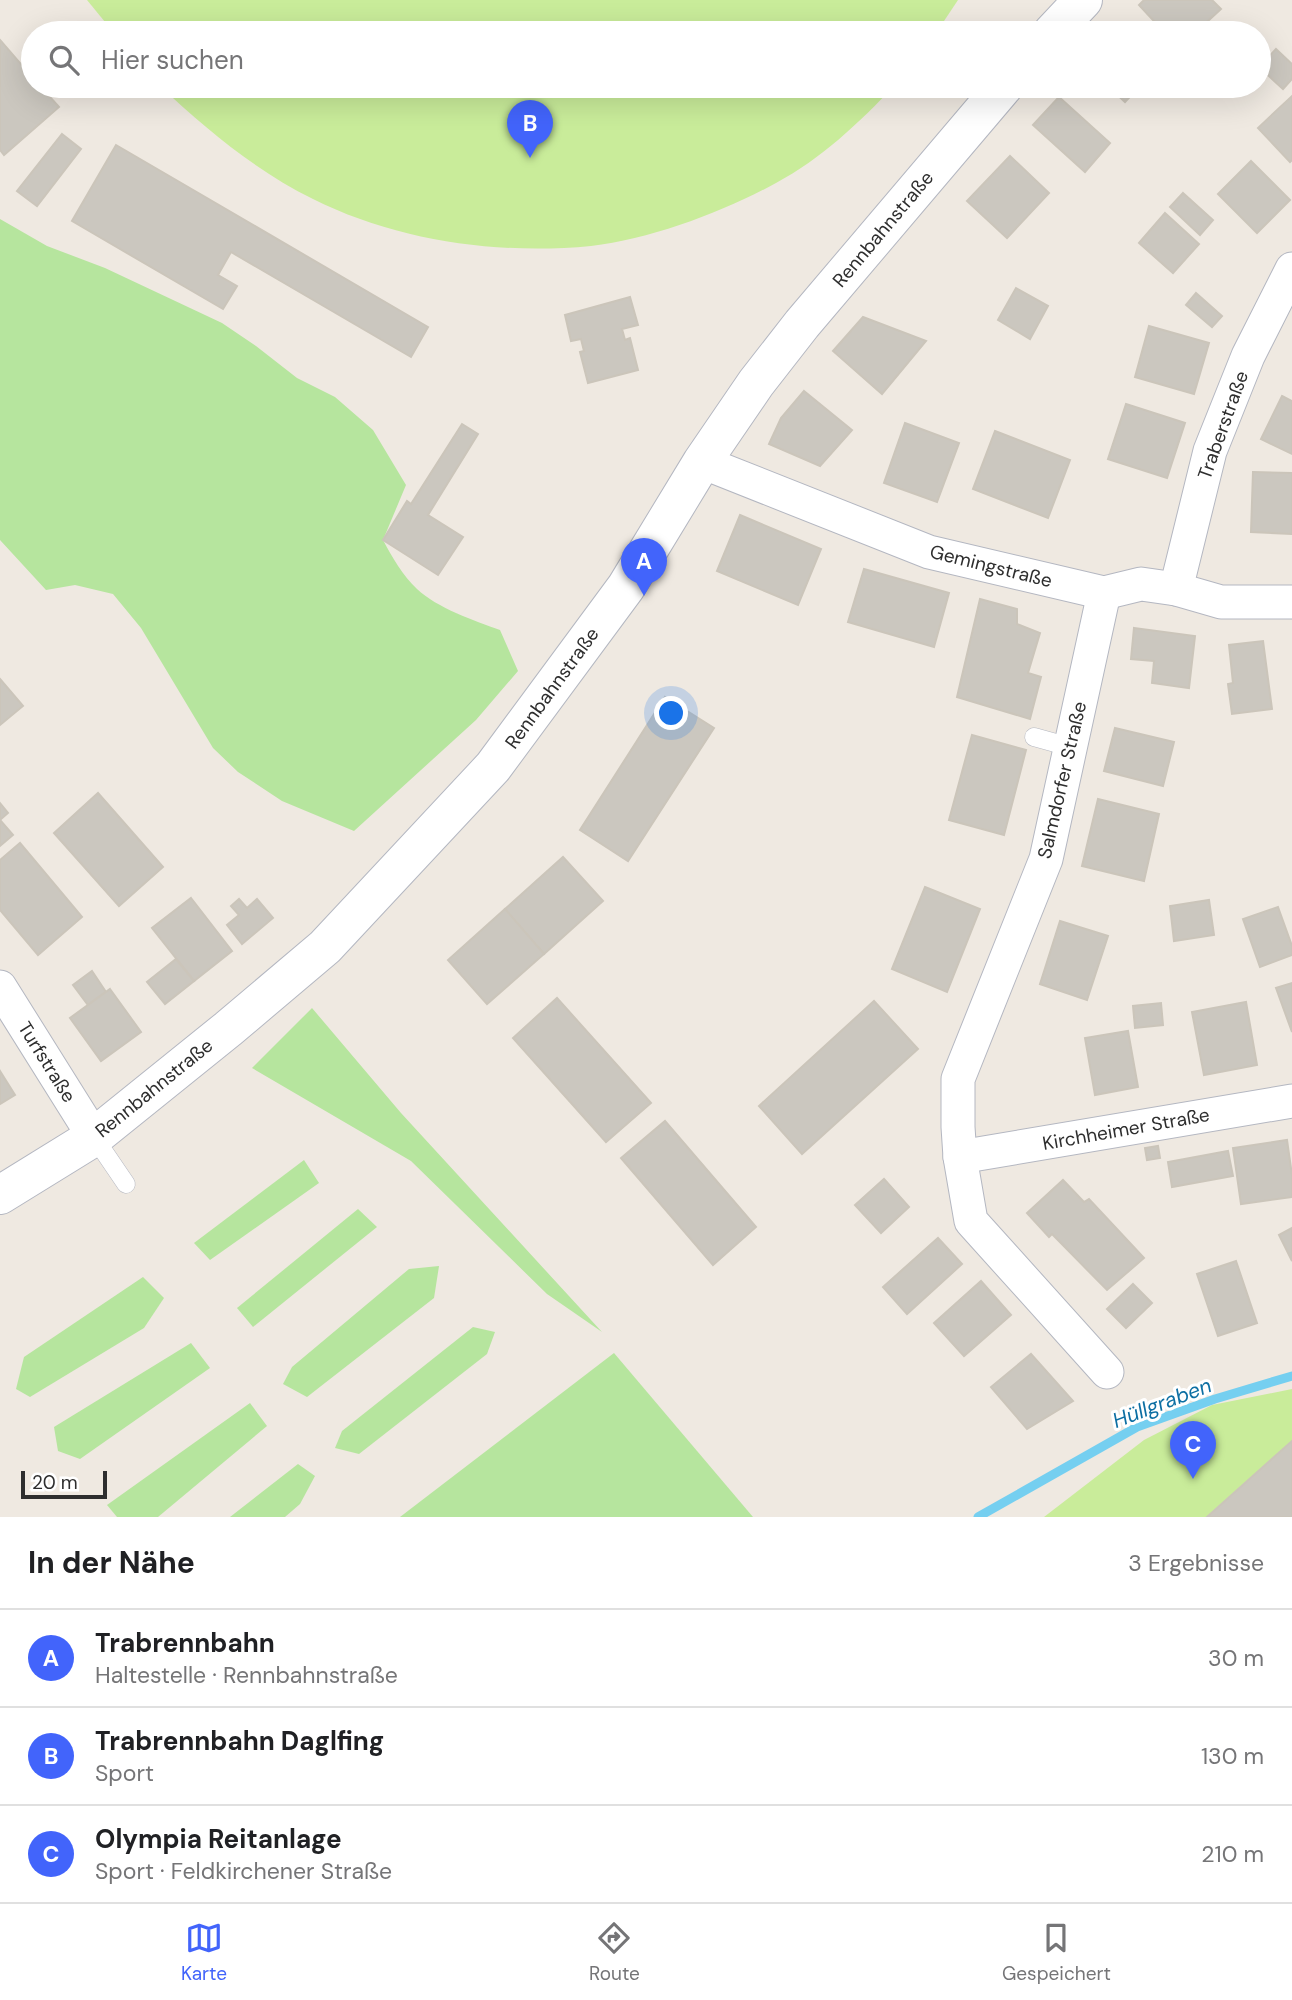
<!DOCTYPE html>
<html lang="de">
<meta charset="utf-8">
<style>
body{margin:0;font-family:"DM Sans",sans-serif;background:#f6f6f6;color:#202124}
.scale{position:absolute;left:21px;bottom:18px;width:86px;box-sizing:border-box;padding-left:7px;border:4px solid #2e2e2e;border-top:0;font-size:19px;line-height:24px;white-space:nowrap;color:#2e2e2e;-webkit-text-stroke:5px #fff;paint-order:stroke}
.you{position:absolute;left:672px;top:714px;width:24px;height:24px;margin:-18px;border:5px solid #fff;border-radius:50%;background:#1a73e8;box-shadow:0 0 0 10px #1a73e833}
.badge{display:grid;place-items:center;width:46px;height:46px;border-radius:50%;background:#4264fb;color:#fff;font-size:23px;font-weight:700}
.pin{position:absolute;translate:-50% -58px;filter:drop-shadow(0 2px 4px #0008)}
.pin::after{content:'';position:absolute;top:37px;width:24px;height:21px;background:inherit;clip-path:polygon(0 0,100% 0,50% 100%)}
.list{margin:0;padding:0;list-style:none}
h2{display:flex;justify-content:space-between;align-items:center;height:91px;margin:0;padding:0 28px;font-size:30px}
h2 small{font-size:23px;font-weight:400;color:#757577}
.list li{display:grid;grid-template-columns:46px 1fr auto;gap:21px;align-items:center;box-sizing:border-box;height:98px;padding:0 28px;border-top:2px solid #e0e0e0}
.list b{display:block;font-size:26px;white-space:nowrap}
.list p{margin:0;font-size:23px;white-space:nowrap;color:#757577}
.list em{font-size:23px;font-style:normal;color:#757577}
.icon{flex:none;width:38px;height:38px;fill:none;stroke:currentColor;stroke-width:2;stroke-linecap:round;stroke-linejoin:round}
.map{position:relative;flex:none;width:1292px;height:1517px;overflow:hidden}
.search{position:absolute;background:#fff;box-shadow:0 7px 28px #0002;left:21px;right:21px;top:21px;height:77px;display:flex;align-items:center;gap:18px;box-sizing:border-box;padding:0 24px;border-radius:38px;color:#757577;font-size:26px}
.sheet{height:385px;background:#fff}
nav{display:flex;justify-content:space-around;align-items:center;box-sizing:border-box;height:98px;border-top:2px solid #e0e0e0;background:#fff;font-size:19px;color:#757577}
nav a{display:grid;justify-items:center;gap:4px}
nav .on{color:#4264fb}
.map>svg:first-child{display:block}
.green{fill:#b6e59e}
.pitch{fill:#c9ec9a}
.lines{fill:none;stroke-linecap:round;stroke-linejoin:round}
.stream{stroke:#75cff0;stroke-width:9}
.building{fill:#cbc7bf;stroke:#cbc5ba;stroke-width:2}
.service-casing{stroke:#b4b7c1;stroke-width:19}
.minor-casing{stroke:#b4b7c1;stroke-width:35}
.tertiary-casing{stroke:#b4b7c1;stroke-width:40}
.service{stroke:#fff;stroke-width:18}
.minor{stroke:#fff;stroke-width:33}
.tertiary{stroke:#fff;stroke-width:38}
.labels{text-anchor:middle;dominant-baseline:central;stroke-width:6;stroke-linejoin:round;paint-order:stroke}
.street-label{font-size:19px;fill:#2e2e2e;stroke:#fff}
.water-label{font-size:21px;font-style:italic;fill:#0d6fa3;stroke:#fff}
</style>
<div class="map">
<svg width="1292" height="1517" viewBox="0 0 1292 1517">
<rect width="100%" height="100%" fill="#efe9e1"/>
<g class="green">
<path d="M0,219l47,27 58,22 117,55 34,23 41,32 38,19 38,33 33,55 -23,55c9,17 20,36 34,49 20,19 58,32 83,41l18,41 -42,49 -122,111 -72,-30 -44,-29 -25,-24 -72,-120 -28,-34 -38,-9 -29,5 -46,-50z"/>
<polygon points="312,1008 401,1113 602,1332 547,1294 411,1161 252,1068"/>
<polygon points="304,1160 319,1183 210,1260 194,1243"/>
<polygon points="358,1209 377,1227 253,1327 237,1308"/>
<polygon points="439,1266 434,1298 307,1397 283,1384 292,1367 409,1269"/>
<polygon points="143,1277 164,1298 144,1328 30,1397 16,1389 24,1357"/>
<polygon points="473,1327 495,1332 487,1354 359,1454 335,1448 342,1431"/>
<polygon points="191,1343 210,1368 80,1459 58,1451 54,1427"/>
<polygon points="614,1353 753,1517 400,1517"/>
<polygon points="250,1403 267,1426 158,1517 117,1517 107,1505"/>
<polygon points="298,1464 315,1476 300,1504 285,1517 230,1517"/>
</g>
<g class="pitch">
<polygon points="87,0 958,0 936,33 114,33"/>
<path d="M160,86h734c-35,37 -73,73 -118,97 -53,29 -124,56 -185,63 -93,9 -194,-5 -278,-47 -57,-28 -107,-70 -153,-113z"/>
<polygon points="1292,1389 1292,1517 1044,1517 1144,1440 1212,1405"/>
</g>
<g class="lines">
<polyline class="stream" points="978,1517 1137,1427 1215,1399 1292,1376"/>
</g>
<g class="building">
<polygon points="1144,0 1212,0 1221,9 1195,33 1165,33 1139,5"/>
<polygon points="0,40 33,78 33,86 40,86 59,107 4,155 0,150"/>
<polygon points="1276,49 1292,64 1292,79 1283,89 1259,67"/>
<polygon points="1108,86 1140,86 1125,102"/>
<polygon points="1292,96 1292,160 1290,162 1258,128"/>
<polygon points="1059,97 1110,143 1085,172 1033,125"/>
<polygon points="62,134 81,149 37,206 17,191"/>
<polygon points="116,145 428,327 411,357 231,252 218,275 237,286 223,309 72,221"/>
<polygon points="1010,156 1049,193 1007,238 967,201"/>
<polygon points="1251,161 1290,200 1257,233 1218,194"/>
<polygon points="1183,193 1213,220 1200,235 1170,207"/>
<polygon points="1165,213 1199,244 1173,273 1139,243"/>
<polygon points="1016,288 1048,306 1030,339 998,320"/>
<polygon points="1196,293 1222,316 1212,327 1186,305"/>
<polygon points="630,297 638,325 622,329 625,340 630,338 638,370 588,383 580,352 584,351 581,339 571,341 565,315"/>
<polygon points="863,317 926,341 882,394 833,351"/>
<polygon points="1149,326 1209,343 1194,394 1135,377"/>
<polygon points="804,391 852,430 820,466 769,444 781,418"/>
<polygon points="1282,396 1292,401 1292,454 1261,439"/>
<polygon points="1126,404 1185,423 1167,478 1108,459"/>
<polygon points="905,423 959,443 937,502 884,483"/>
<polygon points="462,424 478,434 428,515 463,537 438,575 383,540 407,501 411,504"/>
<polygon points="995,431 1070,460 1048,518 973,489"/>
<polygon points="1253,472 1292,473 1292,534 1251,532"/>
<polygon points="740,515 821,549 798,605 717,571"/>
<polygon points="864,569 949,593 934,647 848,622"/>
<polygon points="980,599 1017,609 1017,624 1040,633 1028,673 1041,677 1030,719 957,697"/>
<polygon points="1134,628 1195,636 1189,688 1152,683 1154,661 1131,659"/>
<polygon points="1263,641 1272,709 1232,714 1228,684 1233,683 1229,645"/>
<polygon points="0,679 23,706 0,725"/>
<polygon points="665,697 714,728 628,861 580,830"/>
<polygon points="1115,728 1174,742 1163,786 1104,771"/>
<polygon points="972,735 1026,750 1004,835 949,820"/>
<polygon points="98,793 163,867 119,906 54,833"/>
<polygon points="1098,799 1159,814 1144,881 1082,866"/>
<polygon points="0,803 8,813 0,820"/>
<polygon points="0,820 13,835 0,846"/>
<polygon points="20,843 82,917 38,955 0,910 0,860"/>
<polygon points="563,857 603,901 544,954 505,909"/>
<polygon points="925,887 980,909 947,992 892,969"/>
<polygon points="191,898 232,951 194,981 152,928"/>
<polygon points="239,899 247,908 257,899 273,918 242,944 227,925 239,915 231,906"/>
<polygon points="1209,900 1214,935 1174,941 1170,906"/>
<polygon points="1278,907 1292,946 1292,955 1260,967 1243,919"/>
<polygon points="505,909 544,954 487,1004 448,960"/>
<polygon points="1060,921 1108,936 1087,1000 1040,984"/>
<polygon points="176,959 194,981 165,1004 147,982"/>
<polygon points="92,971 106,992 88,1005 73,985"/>
<polygon points="1292,983 1292,1032 1276,988"/>
<polygon points="110,989 141,1032 101,1061 70,1018"/>
<polygon points="557,998 651,1103 606,1142 513,1038"/>
<polygon points="874,1001 918,1049 802,1154 759,1106"/>
<polygon points="1246,1002 1257,1065 1204,1075 1192,1012"/>
<polygon points="1161,1003 1163,1025 1135,1028 1133,1006"/>
<polygon points="1128,1031 1138,1087 1095,1095 1085,1038"/>
<polygon points="0,1071 15,1095 0,1104"/>
<polygon points="665,1121 756,1227 713,1265 621,1158"/>
<polygon points="1287,1140 1292,1175 1292,1197 1241,1204 1233,1148"/>
<polygon points="1158,1146 1160,1158 1147,1160 1145,1148"/>
<polygon points="1228,1151 1233,1176 1172,1187 1168,1162"/>
<polygon points="884,1179 909,1207 881,1233 855,1205"/>
<polygon points="1063,1180 1084,1202 1089,1199 1144,1258 1107,1290 1052,1234 1049,1237 1027,1213"/>
<polygon points="1292,1228 1292,1261 1279,1235"/>
<polygon points="938,1238 962,1264 907,1314 883,1287"/>
<polygon points="1236,1261 1257,1323 1218,1336 1197,1274"/>
<polygon points="981,1281 1011,1315 964,1356 934,1323"/>
<polygon points="1133,1284 1152,1303 1126,1328 1107,1309"/>
<polygon points="1031,1354 1073,1401 1027,1429 991,1387"/>
<polygon points="1292,1441 1292,1517 1207,1517"/>
</g>
<g class="lines">
<g class="service-casing">
<g id="service">
<polyline points="1034,737 1070,747"/>
<polyline points="94,1137 126,1184"/>
</g>
</g>
<g class="minor-casing">
<g id="minor">
<polyline points="702,462 929,552 1104,593 1141,584 1176,589 1221,602 1292,602"/>
<polyline points="1176,589 1210,451 1248,356 1292,269"/>
<polyline points="1104,593 1046,859 958,1079 958,1127 960,1157 971,1221 1107,1372"/>
<polyline points="0,987 94,1137"/>
<polyline points="960,1157 1292,1101"/>
</g>
</g>
<g class="tertiary-casing">
<g id="tertiary">
<polyline points="1052,33 1083,0"/>
<polyline points="0,1195 94,1137 228,1029 325,947 493,767 626,587 702,462 756,383 802,324 1004,86"/>
</g>
</g>
<use href="#service" class="service"/>
<use href="#minor" class="minor"/>
<use href="#tertiary" class="tertiary"/>
</g>
<g class="labels">
<g class="street-label">
<text transform="translate(883 229) rotate(-50)">Rennbahnstraße</text>
<text transform="translate(1223 425) rotate(-70)">Traberstraße</text>
<text transform="translate(991 566) rotate(14)">Gemingstraße</text>
<text transform="translate(552 688) rotate(-54)">Rennbahnstraße</text>
<text transform="translate(1062 780) rotate(-77)">Salmdorfer Straße</text>
<text transform="translate(47 1062) rotate(58)">Turfstraße</text>
<text transform="translate(154 1088) rotate(-39)">Rennbahnstraße</text>
<text transform="translate(1126 1129) rotate(-10)">Kirchheimer Straße</text>
</g>
<g class="water-label">
<text transform="translate(1162 1403) rotate(-21)">Hüllgraben</text>
</g>
</g>
</svg>
<div class="scale">20 m</div>
<div class="you"></div>
<div class="pin badge" style="left:644px;top:596px">A</div>
<div class="pin badge" style="left:530px;top:158px">B</div>
<div class="pin badge" style="left:1193px;top:1479px">C</div>
<div class="search"><svg class="icon" aria-label="search" viewBox="0 0 24 24"><circle cx="10" cy="10" r="6"/><path d="M15 15l6 6"/></svg>Hier suchen</div>
</div>
<section class="sheet">
<h2>In der Nähe<small>3 Ergebnisse</small></h2>
<ul class="list">
<li><span class="badge">A</span><div><b>Trabrennbahn</b><p>Haltestelle · Rennbahnstraße</p></div><em>30 m</em></li>
<li><span class="badge">B</span><div><b>Trabrennbahn Daglfing</b><p>Sport</p></div><em>130 m</em></li>
<li><span class="badge">C</span><div><b>Olympia Reitanlage</b><p>Sport · Feldkirchener Straße</p></div><em>210 m</em></li>
</ul>
</section>
<nav>
<a class="on"><svg class="icon" aria-label="map" viewBox="0 0 24 24"><path d="M3 6l6-2 6 2 6-2v14l-6 2-6-2-6 2zM9 4v14M15 6v14"/></svg>Karte</a>
<a><svg class="icon" aria-label="directions" viewBox="0 0 24 24"><path d="M12 3l9 9-9 9-9-9zM9 14v-3h6M13 9l2 2-2 2"/></svg>Route</a>
<a><svg class="icon" aria-label="saved" viewBox="0 0 24 24"><path d="M7 4h10v16l-5-4-5 4z"/></svg>Gespeichert</a>
</nav>
